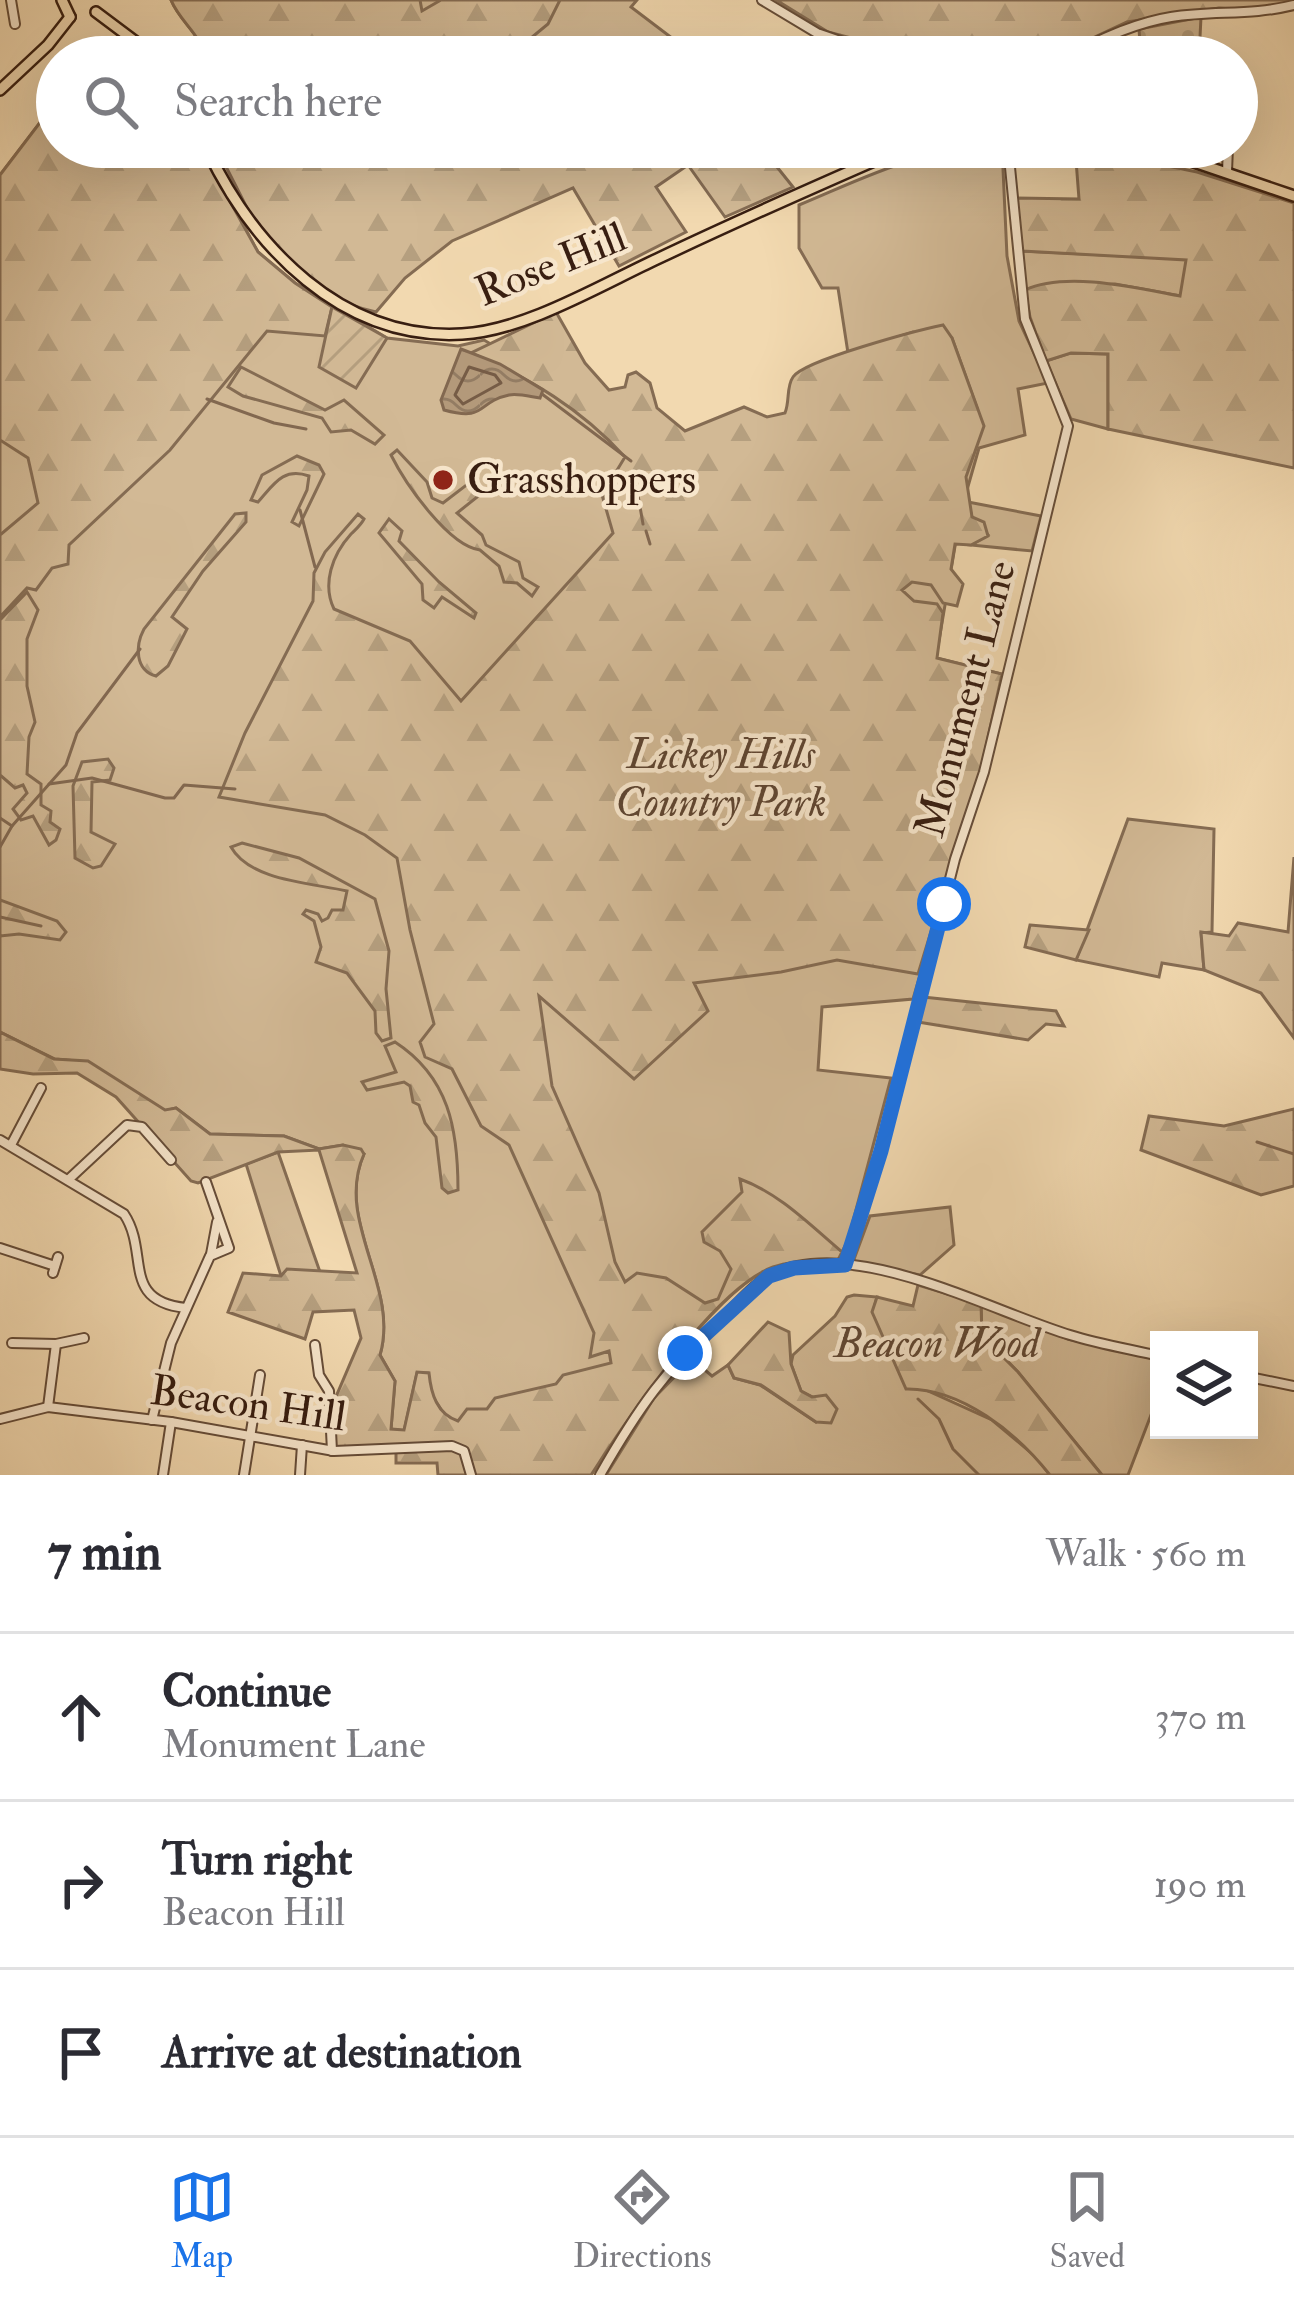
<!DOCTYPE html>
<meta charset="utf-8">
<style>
body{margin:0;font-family:"IM FELL Double Pica",serif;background:#f7f7f7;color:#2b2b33}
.controls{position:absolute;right:36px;bottom:36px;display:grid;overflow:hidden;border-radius:0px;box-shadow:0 12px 48px #0002}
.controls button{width:108px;height:108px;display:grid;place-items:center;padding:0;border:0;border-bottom:3px solid #e1e1e2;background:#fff;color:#2b2b33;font:60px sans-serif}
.stop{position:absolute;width:36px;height:36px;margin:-27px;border:9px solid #1a73e8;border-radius:50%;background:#fff}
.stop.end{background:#1a73e8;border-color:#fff;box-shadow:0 3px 12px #0008}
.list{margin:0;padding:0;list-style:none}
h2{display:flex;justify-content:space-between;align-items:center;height:156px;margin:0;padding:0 48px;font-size:51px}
h2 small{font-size:39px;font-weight:400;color:#7c7c81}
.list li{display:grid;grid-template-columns:78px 1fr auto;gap:36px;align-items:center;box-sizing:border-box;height:168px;padding:0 48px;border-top:3px solid #e1e1e2}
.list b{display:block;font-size:45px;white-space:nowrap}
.list p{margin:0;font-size:39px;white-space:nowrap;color:#7c7c81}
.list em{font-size:39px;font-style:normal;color:#7c7c81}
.icon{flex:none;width:66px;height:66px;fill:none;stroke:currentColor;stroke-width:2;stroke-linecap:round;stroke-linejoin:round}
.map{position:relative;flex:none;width:1294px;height:1475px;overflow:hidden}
.search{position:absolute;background:#fff;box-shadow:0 12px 48px #0002;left:36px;right:36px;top:36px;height:132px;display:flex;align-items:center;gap:30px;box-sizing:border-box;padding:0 42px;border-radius:66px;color:#7c7c81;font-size:45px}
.sheet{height:660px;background:#fff}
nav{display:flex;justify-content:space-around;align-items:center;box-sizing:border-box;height:168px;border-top:3px solid #e1e1e2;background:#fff;font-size:33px;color:#7c7c81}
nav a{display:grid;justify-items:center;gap:6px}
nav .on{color:#1a73e8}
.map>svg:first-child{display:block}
.green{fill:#d2b995;stroke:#856c53;stroke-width:3}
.forest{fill:url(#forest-firs);stroke:#856c53;stroke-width:3}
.cemetery{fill:url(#cemetery-stones);stroke:#856c53;stroke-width:3}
.garden{fill:url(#garden-furrows);stroke:#856c53;stroke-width:3}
.water{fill:url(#water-waves);stroke:#826850;stroke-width:3}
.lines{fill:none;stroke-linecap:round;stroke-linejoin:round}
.shore{stroke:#765c46;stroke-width:3}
.stream{stroke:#826850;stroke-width:3}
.minor-casing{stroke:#664d39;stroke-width:12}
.major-casing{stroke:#381e11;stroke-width:14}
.minor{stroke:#f7e6cc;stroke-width:8}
.major{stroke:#f2d9b0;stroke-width:9}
.route{stroke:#1a73e8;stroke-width:15}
.poi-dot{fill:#8f2418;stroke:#f7e6cc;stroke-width:4.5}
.labels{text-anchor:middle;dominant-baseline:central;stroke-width:9;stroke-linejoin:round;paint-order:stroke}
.street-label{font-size:42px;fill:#381e11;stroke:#f7e6cc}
.poi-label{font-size:42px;fill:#381e11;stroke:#f7e6cc;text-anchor:start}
.park-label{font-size:42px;font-style:italic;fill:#5e4532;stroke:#f7e6cc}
</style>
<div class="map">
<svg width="1294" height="1475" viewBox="0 0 1294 1475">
<defs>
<pattern id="forest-firs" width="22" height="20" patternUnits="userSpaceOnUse" patternTransform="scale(3)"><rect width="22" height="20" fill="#d2b995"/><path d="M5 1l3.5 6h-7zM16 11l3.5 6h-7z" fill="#b59f7f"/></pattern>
<pattern id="cemetery-stones" width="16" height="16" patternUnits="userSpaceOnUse" patternTransform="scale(3)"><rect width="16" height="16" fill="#d2b995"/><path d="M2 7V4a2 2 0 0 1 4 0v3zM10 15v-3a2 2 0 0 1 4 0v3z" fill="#b59f7f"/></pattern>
<pattern id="garden-furrows" width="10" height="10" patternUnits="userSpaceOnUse" patternTransform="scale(3)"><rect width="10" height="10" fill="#d2b995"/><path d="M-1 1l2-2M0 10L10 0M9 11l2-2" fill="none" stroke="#b59f7f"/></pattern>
<pattern id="water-waves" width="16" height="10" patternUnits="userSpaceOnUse" patternTransform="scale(3)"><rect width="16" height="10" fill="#b3997a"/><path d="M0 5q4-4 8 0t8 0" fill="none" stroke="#937c63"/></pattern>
</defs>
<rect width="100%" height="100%" fill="#f2d9b0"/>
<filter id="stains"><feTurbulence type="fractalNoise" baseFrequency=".00167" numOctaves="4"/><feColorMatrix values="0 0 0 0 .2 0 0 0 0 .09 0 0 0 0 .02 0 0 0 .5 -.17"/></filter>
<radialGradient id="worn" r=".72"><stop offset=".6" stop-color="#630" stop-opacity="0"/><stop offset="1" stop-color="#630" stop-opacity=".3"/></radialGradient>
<g class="green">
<path d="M171,0h466l-6,7 66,50h-492c-5,-24 -25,-35 -34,-57z"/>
<path d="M57,91v56h143l58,105 37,31 92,55 71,8 26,-6 184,109 309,-41 -25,-70 -39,-6 -65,21 -10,-65h-16l-23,-40v-43c72,-30 123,-58 203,-58l5,109 12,65 29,62 -30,6 7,46 -46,13 -18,63 -25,147 66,16 -21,95 -68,230 -91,8 -4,63 73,8 -43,162 -10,20c-20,2 -46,0 -65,7 -58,22 -148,155 -182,208l-145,-58 -15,-23 -3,-21h-11l-13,58 -13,-2 4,-48 -15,-26c20,-69 -46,-134 -16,-201l-21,-9 -24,4 -35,-13 -74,-2 -34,-26 -11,3 -77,-49 -33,-3 -55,-27v-857l55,-72z"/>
<polygon points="1022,251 1187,259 1181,296 1115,284 1025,290"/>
<polygon points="1070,353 1108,354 1108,429 1071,419 1046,361"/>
<polygon points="968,502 1041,516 1032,551 971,545 988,535 972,517"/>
<polygon points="1128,819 1214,829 1212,932 1201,933 1204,970 1162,963 1159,977 1076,960"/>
<polygon points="278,1152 320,1272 287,1270 281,1276 246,1164"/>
<polygon points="950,1207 954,1245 920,1275 853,1262 870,1216"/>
<polygon points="854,1295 877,1297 873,1312 924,1389 992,1420 1035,1456 1050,1475 606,1475 654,1398 692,1359 712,1376 728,1365 734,1378 760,1385 816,1422 832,1407 801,1391 791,1364 793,1355 835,1316 847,1297"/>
<polygon points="981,1304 1068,1339 1159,1360 1159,1394 1128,1475 1102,1475 1018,1372 982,1335"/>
</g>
<g class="forest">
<path d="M171,0h249l2,11 19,-11h119l-12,24 -40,33h-303c-5,-24 -25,-35 -34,-57z"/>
<polygon points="776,0 1294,0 1294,1 1257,11 1219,8 1127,22 1052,57 896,57 870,43 828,32"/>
<polygon points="57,91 57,147 200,147 258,252 295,283 332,307 325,336 267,331 170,450 69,545 68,564 52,568 36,590 27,588 0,617 0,535 38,503 28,458 0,440 0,175 55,103"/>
<path d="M210,147h551l32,40 -68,30 -37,-52 -32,22 30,45 -67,34 -46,-78 -121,53 -47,37 -29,34c-83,-17 -130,-96 -166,-165z"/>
<path d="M1075,147l122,25 97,31v265l-186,-39v-75l-37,-1 -25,8 -16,-44 -5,-27c41,-19 112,-2 155,6l6,-36 -164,-9 -6,-53 63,1z"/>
<path d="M556,312l29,51 24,27 16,-3 3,-12 8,-3 14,11 7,25 28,23 59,-24 23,10 18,-4c5,-12 1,-26 8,-36 11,-17 126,-47 150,-52l9,13 32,88 -18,51 6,40 12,5 4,14 -17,9 -16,-1 -4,25 12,15 -6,22 -14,-3 -12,-18 -19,-3 -10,8 12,11 23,3 6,9 -6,45 65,16 -21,95 -63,205 -81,-14 -56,12 -87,11 14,28 -74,68 -95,-83 13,90 47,107 16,69 10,20 12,-9 29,5 39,25 13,-4 13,-30 -11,-18 -16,-9 -2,-10 40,-40 -2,-13c39,14 70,46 102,73l-4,8c-20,2 -46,0 -65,7 -59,22 -147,154 -182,208h-153l-1,-12h-41v-15l-66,-1 -1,-34 32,-75 -7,-28 -41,2 -8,27 -77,-27 15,-39 38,3 6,-7 70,4 -38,-123 -41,2 -80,31 -7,-2 -75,-84 -39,-24 -44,1 -33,-5v-37l54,27 34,2 77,49 11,-2 34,26 74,2 35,13 24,-4 18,4 3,5c-30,67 36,132 16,201l15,26 -4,48 13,1 13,-58 12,1c2,21 8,41 29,48l9,-12h20l8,-11 61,-14 7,-9 48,-12 -2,-12 -19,6 4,-24 -85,-188 -28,-19 -29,-57 -27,-12 -5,-15 14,-18 -24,-94 -13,-72 -32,-23 -40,-20 -106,-18 26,-64 68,-132 1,-28 11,-21 33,-38 6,5c-3,6 -8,10 -13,15 -19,21 -29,50 -17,75l76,32 51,60 152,-168 -11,-38 23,-38c-45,-49 -94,-78 -154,-104z"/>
<polygon points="241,367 325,410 344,400 384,435 375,444 351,430 331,432 322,418 243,396 228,387"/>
<path d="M397,450l30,32 5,16 11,5 26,-20 10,2 2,9 -24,19 25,22 4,10 33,17 4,16 15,9 -6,9 -15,-13 -13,-1 -5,-16 -19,-16c-31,-4 -74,-65 -89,-95z"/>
<path d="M297,456l22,9 5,9 -25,52 -7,-4 15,-32 2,-14c-26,-9 -35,8 -51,26l-7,-2 11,-25z"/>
<path d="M246,513v9l-43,49 -31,46 15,12 -19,37 -12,10c-21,-6 -21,-30 -12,-47l91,-115z"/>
<polygon points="389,519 402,531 399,541 439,582 476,613 474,618 442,597 434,608 423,600 422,584 379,533"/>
<polygon points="27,592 38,610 27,639 27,686 35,722 29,737 27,774 41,784 41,805 51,811 50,822 60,829 56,840 49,845 33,816 21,820 13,809 27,793 23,785 15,788 0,775 0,620"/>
<polygon points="108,759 114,768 110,780 92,782 91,832 115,844 101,866 93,868 75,858 73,786 82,762"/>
<path d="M242,843l57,15 76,41 14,52 -3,38 5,49 -9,3 -6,-8 -1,-22 -28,-38 -31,-11 5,-15 -7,-26 -11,-7 3,-4 12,4 4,7 6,-3 4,-8h11l4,-19c-35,-8 -97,-10 -116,-44z"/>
<polygon points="1294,857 1294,1038 1261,993 1204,970 1201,932 1229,936 1238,923 1288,932"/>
<polygon points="0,900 57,921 66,932 60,940 19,934 0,936"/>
<polygon points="1030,925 1089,930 1076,960 1025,947"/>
<polygon points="923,997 1056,1011 1064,1026 1046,1024 1028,1040 918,1022"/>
<path d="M395,1042c54,35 63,87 63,148l-10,3 -6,-5 -6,-51 -11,-14 -6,-18 -6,-3 -3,-16 -6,-4 -37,8 -5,-8 34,-10 -11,-26z"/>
<polygon points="1294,1109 1294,1186 1261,1195 1141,1150 1149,1116 1224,1126"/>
<path d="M918,1285l63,19 1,32 36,36 84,103h-52c-33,-42 -89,-87 -144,-86l-34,-77 5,-15 36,9z"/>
<polygon points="768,1322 789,1332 791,1364 801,1391 812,1397 826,1395 837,1409 831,1423 816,1422 761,1385 734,1378 728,1365"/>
</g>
<polygon class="cemetery" points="1201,17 1199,57 1141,57 1139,29"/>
<polygon class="garden" points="332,307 387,338 356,388 319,367"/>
<path class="water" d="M461,349l39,15 43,26 -3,8c-8,-1 -22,-5 -31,-3 -33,7 -22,27 -65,15l-3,-10z"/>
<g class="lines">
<polygon class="shore" points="469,367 495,375 501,383 463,404 455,395"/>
<g class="stream">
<polyline points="216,147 247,208"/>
<polyline points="542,394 631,461"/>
<polyline points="207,399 274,423 306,429"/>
<polyline points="635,478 643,524"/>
<polyline points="300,510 315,567"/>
<polyline points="646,531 650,544"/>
<polyline points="49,784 92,778 165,798 174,798 184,785 235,789"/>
<polyline points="0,818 12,826"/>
<polyline points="0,847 12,826 66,765 77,733 140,649"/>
<polyline points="0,917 41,926"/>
<polyline points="1257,1142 1294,1154"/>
<polyline points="918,1399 939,1419 953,1449 979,1475"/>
</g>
<g class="minor-casing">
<g id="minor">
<polyline points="11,0 15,24"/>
<polyline points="762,0 817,33 887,57"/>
<path d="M1064,57c34,-16 69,-34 107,-40 44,-7 79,-1 123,-12"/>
<polyline points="1227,172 1228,147"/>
<path d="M0,1140l124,74c26,39 -4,87 62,94"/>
<polyline points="11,1145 41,1088"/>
<polyline points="68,1180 127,1125 142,1127 171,1160"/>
<polyline points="0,1248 55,1266"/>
<polyline points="211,1254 217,1222"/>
<polyline points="845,1265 881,1151 955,859 984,772 1068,426 1025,319 1008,147"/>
<polyline points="53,1273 58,1257"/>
<polyline points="12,1343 56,1344 84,1338"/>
<polyline points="315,1345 319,1375 329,1391 332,1451"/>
<polyline points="1249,1377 1294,1386"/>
<polyline points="48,1407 56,1344"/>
<polyline points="0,1419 48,1407 171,1422 334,1451 452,1446 464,1451 471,1475"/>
<polyline points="152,1420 171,1343 210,1256 229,1248 206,1182"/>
<polyline points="163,1475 171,1422"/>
<polyline points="244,1475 260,1375"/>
<polyline points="300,1475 302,1445"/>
<path d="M600,1475c37,-65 66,-107 123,-158 15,-13 29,-32 48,-42 81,-41 219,36 299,60 29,9 59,14 89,21"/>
</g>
</g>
<g class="major-casing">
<g id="major">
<polyline points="62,0 70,17"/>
<polyline points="96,12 156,57"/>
<polyline points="0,90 48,45 70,17"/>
<path d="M206,147c47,100 136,194 256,187 62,-3 139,-49 195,-75 82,-39 166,-76 249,-112"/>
<polyline points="1150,147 1294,196"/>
</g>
</g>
<use href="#minor" class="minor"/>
<use href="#major" class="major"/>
</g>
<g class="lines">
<polyline class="route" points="685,1353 769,1276 794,1268 845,1265 881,1151 944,904"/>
</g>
<circle class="poi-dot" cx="443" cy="480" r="12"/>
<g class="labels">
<g class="street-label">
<text transform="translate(551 265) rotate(-22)">Rose Hill</text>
<text transform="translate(966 699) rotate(-75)">Monument Lane</text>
<text transform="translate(248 1404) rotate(8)">Beacon Hill</text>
</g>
<g class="poi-label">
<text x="467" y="480">Grasshoppers</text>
</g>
<g class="park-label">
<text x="721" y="755">Lickey Hills<tspan x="721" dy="48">Country Park</tspan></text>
<text x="937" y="1344">Beacon Wood</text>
</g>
</g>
<rect width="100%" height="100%" filter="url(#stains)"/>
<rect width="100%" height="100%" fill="url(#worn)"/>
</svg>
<div class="controls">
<button><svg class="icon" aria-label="layers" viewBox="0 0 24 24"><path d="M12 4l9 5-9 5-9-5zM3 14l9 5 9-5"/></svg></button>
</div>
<div class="stop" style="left:944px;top:904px"></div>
<div class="stop end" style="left:685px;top:1353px"></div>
<div class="search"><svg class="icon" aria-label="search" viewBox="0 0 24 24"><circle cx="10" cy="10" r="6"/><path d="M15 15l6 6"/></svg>Search here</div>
</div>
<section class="sheet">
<h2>7 min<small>Walk · 560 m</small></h2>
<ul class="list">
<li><svg class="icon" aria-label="ahead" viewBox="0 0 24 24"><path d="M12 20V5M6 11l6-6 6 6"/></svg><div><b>Continue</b><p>Monument Lane</p></div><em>370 m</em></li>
<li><svg class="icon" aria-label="right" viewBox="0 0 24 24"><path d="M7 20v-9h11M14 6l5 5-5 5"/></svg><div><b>Turn right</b><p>Beacon Hill</p></div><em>190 m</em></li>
<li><svg class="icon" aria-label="arrive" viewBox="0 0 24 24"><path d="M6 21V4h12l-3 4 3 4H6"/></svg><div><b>Arrive at destination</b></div></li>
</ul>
</section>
<nav>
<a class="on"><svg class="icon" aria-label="map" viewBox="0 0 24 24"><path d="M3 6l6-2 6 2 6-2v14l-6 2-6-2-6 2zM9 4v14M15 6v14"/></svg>Map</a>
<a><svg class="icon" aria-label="directions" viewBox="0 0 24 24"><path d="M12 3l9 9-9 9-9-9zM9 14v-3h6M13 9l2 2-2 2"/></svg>Directions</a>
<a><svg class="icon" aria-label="saved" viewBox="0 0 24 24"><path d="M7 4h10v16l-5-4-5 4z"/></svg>Saved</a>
</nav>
